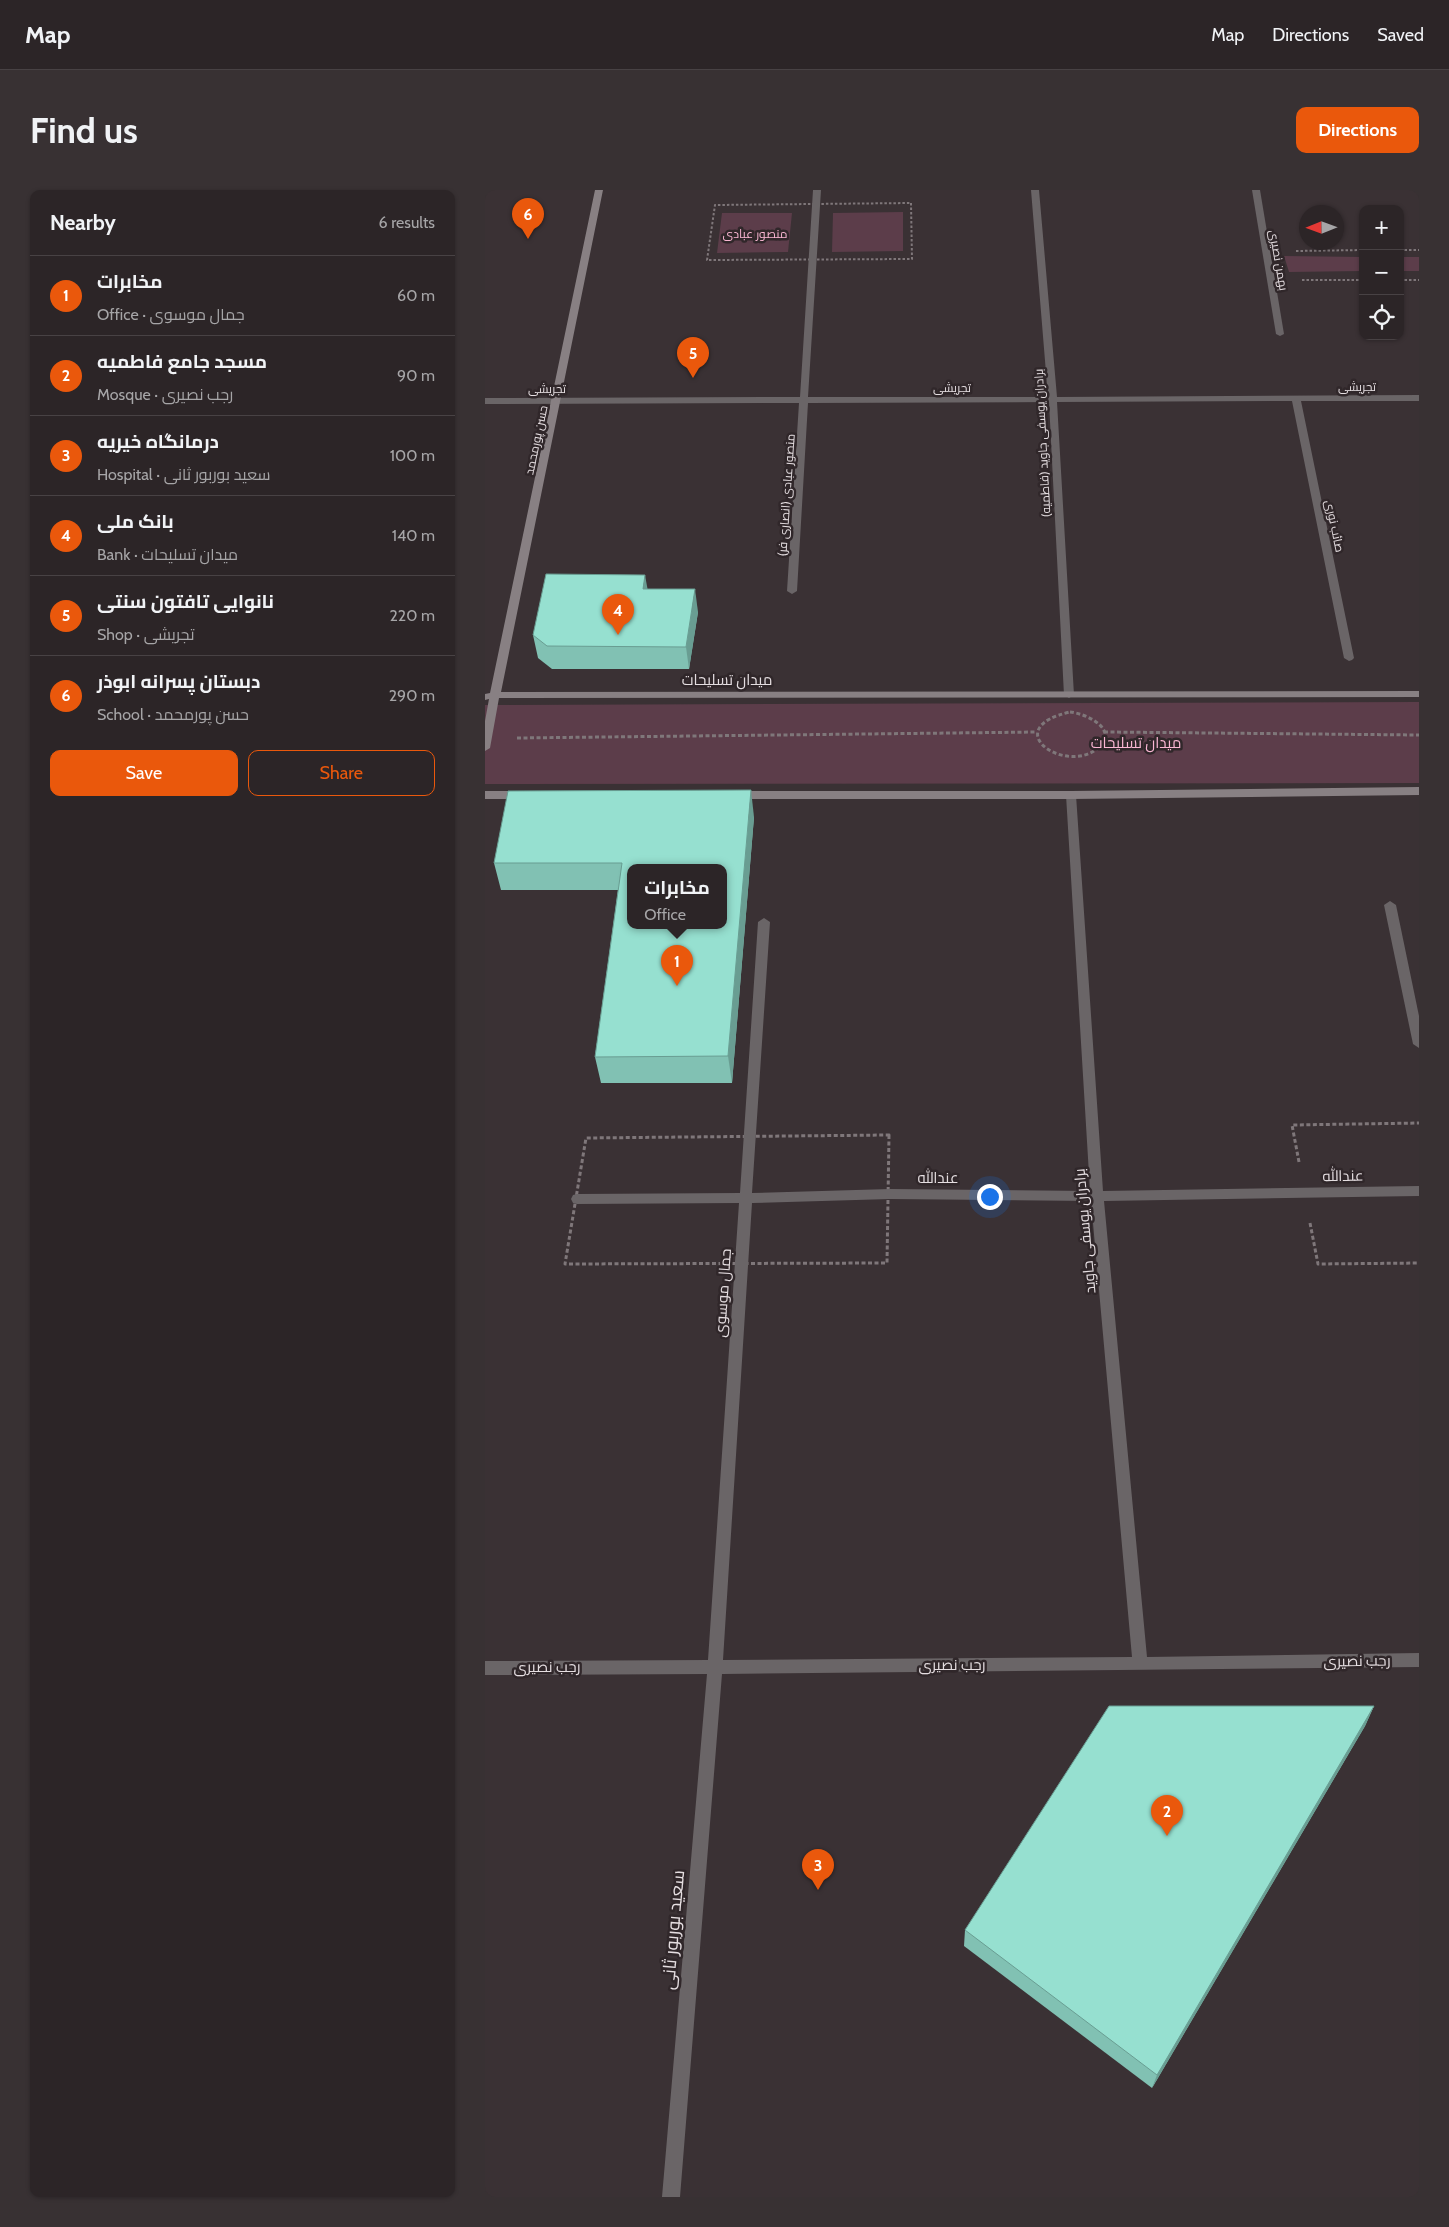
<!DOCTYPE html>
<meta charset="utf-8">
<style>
body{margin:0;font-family:Cabin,Cairo,sans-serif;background:#383133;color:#f1f3f6}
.controls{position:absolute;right:15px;top:15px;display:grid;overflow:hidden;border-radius:10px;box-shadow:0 1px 4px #0004}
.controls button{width:45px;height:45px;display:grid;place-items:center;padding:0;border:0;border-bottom:1px solid #484244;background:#2c2527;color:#f1f3f6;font:25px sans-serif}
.compass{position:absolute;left:814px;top:15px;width:45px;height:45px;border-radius:50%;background:#2c2527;box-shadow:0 1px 4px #0004;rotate:269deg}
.you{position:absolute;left:504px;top:1006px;width:18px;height:18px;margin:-12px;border:4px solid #fff;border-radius:50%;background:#1a73e8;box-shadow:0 0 0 8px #1a73e833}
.badge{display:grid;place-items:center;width:32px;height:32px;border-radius:50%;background:#ea580c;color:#fff;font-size:16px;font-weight:700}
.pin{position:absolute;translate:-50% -41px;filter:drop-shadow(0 1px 2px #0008)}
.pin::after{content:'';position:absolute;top:26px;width:18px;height:15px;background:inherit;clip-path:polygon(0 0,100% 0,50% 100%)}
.popup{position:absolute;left:142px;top:674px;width:100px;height:65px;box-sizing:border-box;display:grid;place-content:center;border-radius:10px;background:#2c2527;filter:drop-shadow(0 1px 4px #0005);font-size:16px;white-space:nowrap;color:#a6a5a7}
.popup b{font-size:19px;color:#f1f3f6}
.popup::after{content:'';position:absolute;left:50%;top:100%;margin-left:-10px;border:10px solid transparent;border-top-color:#2c2527}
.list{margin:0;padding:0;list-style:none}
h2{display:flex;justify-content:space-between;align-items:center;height:65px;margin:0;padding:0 20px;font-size:21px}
h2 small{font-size:16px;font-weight:400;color:#a6a5a7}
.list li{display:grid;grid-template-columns:32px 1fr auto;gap:15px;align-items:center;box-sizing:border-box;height:80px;padding:0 20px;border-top:1px solid #484244}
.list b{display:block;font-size:19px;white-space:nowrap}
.list p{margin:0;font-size:16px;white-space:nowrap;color:#a6a5a7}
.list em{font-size:16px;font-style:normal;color:#a6a5a7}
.actions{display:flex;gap:10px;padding:15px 20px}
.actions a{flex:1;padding:11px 0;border:1px solid #ea580c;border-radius:10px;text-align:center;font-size:18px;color:#ea580c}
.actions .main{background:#ea580c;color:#fff}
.icon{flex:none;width:28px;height:28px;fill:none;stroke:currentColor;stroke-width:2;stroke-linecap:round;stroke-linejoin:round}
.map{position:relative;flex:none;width:934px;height:2007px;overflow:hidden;border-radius:10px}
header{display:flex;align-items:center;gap:30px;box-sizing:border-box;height:70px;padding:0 25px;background:#2c2527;border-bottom:1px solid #484244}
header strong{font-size:24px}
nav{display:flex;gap:28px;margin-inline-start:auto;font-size:18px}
.intro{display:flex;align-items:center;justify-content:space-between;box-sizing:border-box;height:120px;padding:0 30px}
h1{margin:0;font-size:35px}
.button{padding:12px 22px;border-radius:10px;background:#ea580c;color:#fff;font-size:18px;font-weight:700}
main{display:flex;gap:30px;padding:0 30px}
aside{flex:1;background:#2c2527;border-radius:10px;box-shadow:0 1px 4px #0004}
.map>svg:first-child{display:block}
.green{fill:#5c3d4a}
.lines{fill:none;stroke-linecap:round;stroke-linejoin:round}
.path-far1{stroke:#7f777a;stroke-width:2;stroke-dasharray:2.5 2;stroke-linecap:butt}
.path{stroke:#7f777a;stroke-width:3;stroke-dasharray:4 2.5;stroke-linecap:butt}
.street{fill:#6a6567;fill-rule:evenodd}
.secondary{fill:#888083;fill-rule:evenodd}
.wall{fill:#81c1b3}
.shaded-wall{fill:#699d92}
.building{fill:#96e0d0;stroke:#699d92;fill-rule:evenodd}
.labels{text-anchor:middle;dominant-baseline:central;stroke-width:5;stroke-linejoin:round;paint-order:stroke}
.far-park-label{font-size:12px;fill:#fbb7d4;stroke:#30272a}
.far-street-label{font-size:12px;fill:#e5dee1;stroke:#30272a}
.street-label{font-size:15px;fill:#e5dee1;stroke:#30272a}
.park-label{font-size:15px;fill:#fbb7d4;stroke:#30272a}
.near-street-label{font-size:18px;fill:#e5dee1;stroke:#30272a}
</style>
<header>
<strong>Map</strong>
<nav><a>Map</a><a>Directions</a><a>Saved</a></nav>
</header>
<div class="intro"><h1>Find us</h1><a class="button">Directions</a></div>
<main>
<aside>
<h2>Nearby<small>6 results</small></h2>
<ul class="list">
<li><span class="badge">1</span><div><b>مخابرات</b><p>Office · جمال موسوی</p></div><em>60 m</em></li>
<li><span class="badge">2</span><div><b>مسجد جامع فاطمیه</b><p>Mosque · رجب نصیری</p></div><em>90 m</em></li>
<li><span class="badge">3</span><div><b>درمانگاه خیریه</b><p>Hospital · سعید بوربور ثانی</p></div><em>100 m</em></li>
<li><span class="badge">4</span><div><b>بانک ملی</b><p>Bank · میدان تسلیحات</p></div><em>140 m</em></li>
<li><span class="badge">5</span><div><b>نانوایی تافتون سنتی</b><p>Shop · تجریشی</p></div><em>220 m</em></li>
<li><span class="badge">6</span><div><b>دبستان پسرانه ابوذر</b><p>School · حسن پورمحمد</p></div><em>290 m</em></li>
</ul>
<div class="actions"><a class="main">Save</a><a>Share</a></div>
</aside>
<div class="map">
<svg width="934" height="2007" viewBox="0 0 934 2007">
<rect width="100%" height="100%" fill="#3a3134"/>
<g class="green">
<polygon points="418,22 418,61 347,62 348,23"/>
<polygon points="237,23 307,23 303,62 232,63"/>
<polygon points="799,66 878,67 878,81 804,82"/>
<rect x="915" y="67" width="19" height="14"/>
<polygon points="934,512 934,593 0,594 0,515"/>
</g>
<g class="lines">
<g class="path-far1">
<polygon points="426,13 427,69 222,70 230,15"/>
<polyline points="915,60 934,60"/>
<polyline points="811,61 878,60"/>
<polyline points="817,90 878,90"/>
<polyline points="915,90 934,90"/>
</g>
<g class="path">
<path d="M585,522c19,2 53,20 24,39 -34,21 -94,-23 -24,-39z"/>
<polyline points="619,542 934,545"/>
<polyline points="32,548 552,542"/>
<polygon points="404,945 402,1073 80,1074 101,948"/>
<polyline points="814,972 807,935 934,933"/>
<polyline points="825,1033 833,1074 934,1073"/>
</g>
<g class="street">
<polygon points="328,0 336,0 323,207 563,207 546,0 554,0 572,207 934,205 934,211 816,211 869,468 867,470 864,471 859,468 807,211 572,212 589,505 584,508 579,505 564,212 323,213 312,401 307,404 302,401 314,213 0,214 0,208 315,207"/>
<polygon points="767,0 775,0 799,144 795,146 791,144"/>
<path d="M586,601l5,4 27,396 316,-5v10l-315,5 43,456 272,-4v14l-697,7 -42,523h-18l45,-523 -222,1v-14l223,-1 31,-457 -162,1 -4,-1 -2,-4 2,-4 4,-1 163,-1 18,-271 6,-4 6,4 -18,271 138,-4 200,2 -24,-396zM405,1009l201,2 41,456 -409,3 29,-457z"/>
<polygon points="905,711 911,715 934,826 934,858 928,854 899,715"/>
</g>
<g class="secondary">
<polygon points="110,0 118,0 16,502 934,501 934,507 14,508 5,558 0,561 0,531 4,509 0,510 0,504 5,503"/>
<polygon points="934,597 934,605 586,609 250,609 245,605 250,601 586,601"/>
<polygon points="0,601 37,601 42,605 37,609 0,609"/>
</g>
</g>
<g class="wall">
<polygon points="162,399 213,422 204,479 67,479 53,468 48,445"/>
<polygon points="269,627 247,893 116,893 110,867 133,700 16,700 9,673"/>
<polygon points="889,1516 880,1536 667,1898 479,1756 480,1740"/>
</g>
<g class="shaded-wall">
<polygon points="160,385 164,407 158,399"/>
<polygon points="210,399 213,422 204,479 201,457"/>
<polygon points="266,600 269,627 247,893 243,866"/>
<polygon points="889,1516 880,1536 667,1898 672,1885"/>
</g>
<g class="building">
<polygon points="61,384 160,385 158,399 210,399 201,457 62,456 48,445"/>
<path d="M266,600l-23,266 -133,1 27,-194h-128l14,-72zM146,677h92v58h-92z"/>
<polygon points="624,1516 889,1516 672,1885 480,1740"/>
</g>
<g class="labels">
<g class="far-park-label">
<text x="270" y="43">منصور عبادی</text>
</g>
<g class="far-street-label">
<text transform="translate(794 70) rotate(80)">بهمن نصیری</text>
<text x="872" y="196">تجریشی</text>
<text x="467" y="197">تجریشی</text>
<text x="62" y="198">تجریشی</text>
<text transform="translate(51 250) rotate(-78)">حسن پورمحمد</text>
<text transform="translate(557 253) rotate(-93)">برادران یوسفی جاوید (فاطمیه)</text>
<text transform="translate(301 305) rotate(-86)">منصور عبادی (انصاری فر)</text>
<text transform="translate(850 336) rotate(78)">صائب نوری</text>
</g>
<g class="street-label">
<text x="242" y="490">میدان تسلیحات</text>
<text transform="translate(858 986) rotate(-1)">عندالله</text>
<text x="453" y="988">عندالله</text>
<text transform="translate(600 1041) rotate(-95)">برادران یوسفی جاوید</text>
<text transform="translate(238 1103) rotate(-86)">جمال موسوی</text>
<text transform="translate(872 1471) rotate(-1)">رجب نصیری</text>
<text x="467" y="1475">رجب نصیری</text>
<text x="62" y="1477">رجب نصیری</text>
</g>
<g class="park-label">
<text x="651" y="553">میدان تسلیحات</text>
</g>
<g class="near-street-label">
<text transform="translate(188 1740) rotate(-85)">سعید بوربور ثانی</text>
</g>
</g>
</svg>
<div class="controls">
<button>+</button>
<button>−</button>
<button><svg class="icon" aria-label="locate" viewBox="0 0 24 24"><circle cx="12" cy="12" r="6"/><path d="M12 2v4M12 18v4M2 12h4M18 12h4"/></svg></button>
</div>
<svg class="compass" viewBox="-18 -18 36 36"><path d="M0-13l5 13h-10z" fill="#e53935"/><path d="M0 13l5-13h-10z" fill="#a6a5a7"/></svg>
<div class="you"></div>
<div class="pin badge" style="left:192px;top:796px">1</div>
<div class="popup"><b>مخابرات</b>Office</div>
<div class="pin badge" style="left:682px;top:1646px">2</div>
<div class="pin badge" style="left:333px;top:1700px">3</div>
<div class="pin badge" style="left:133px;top:445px">4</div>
<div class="pin badge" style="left:208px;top:188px">5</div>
<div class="pin badge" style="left:43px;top:49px">6</div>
</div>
</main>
